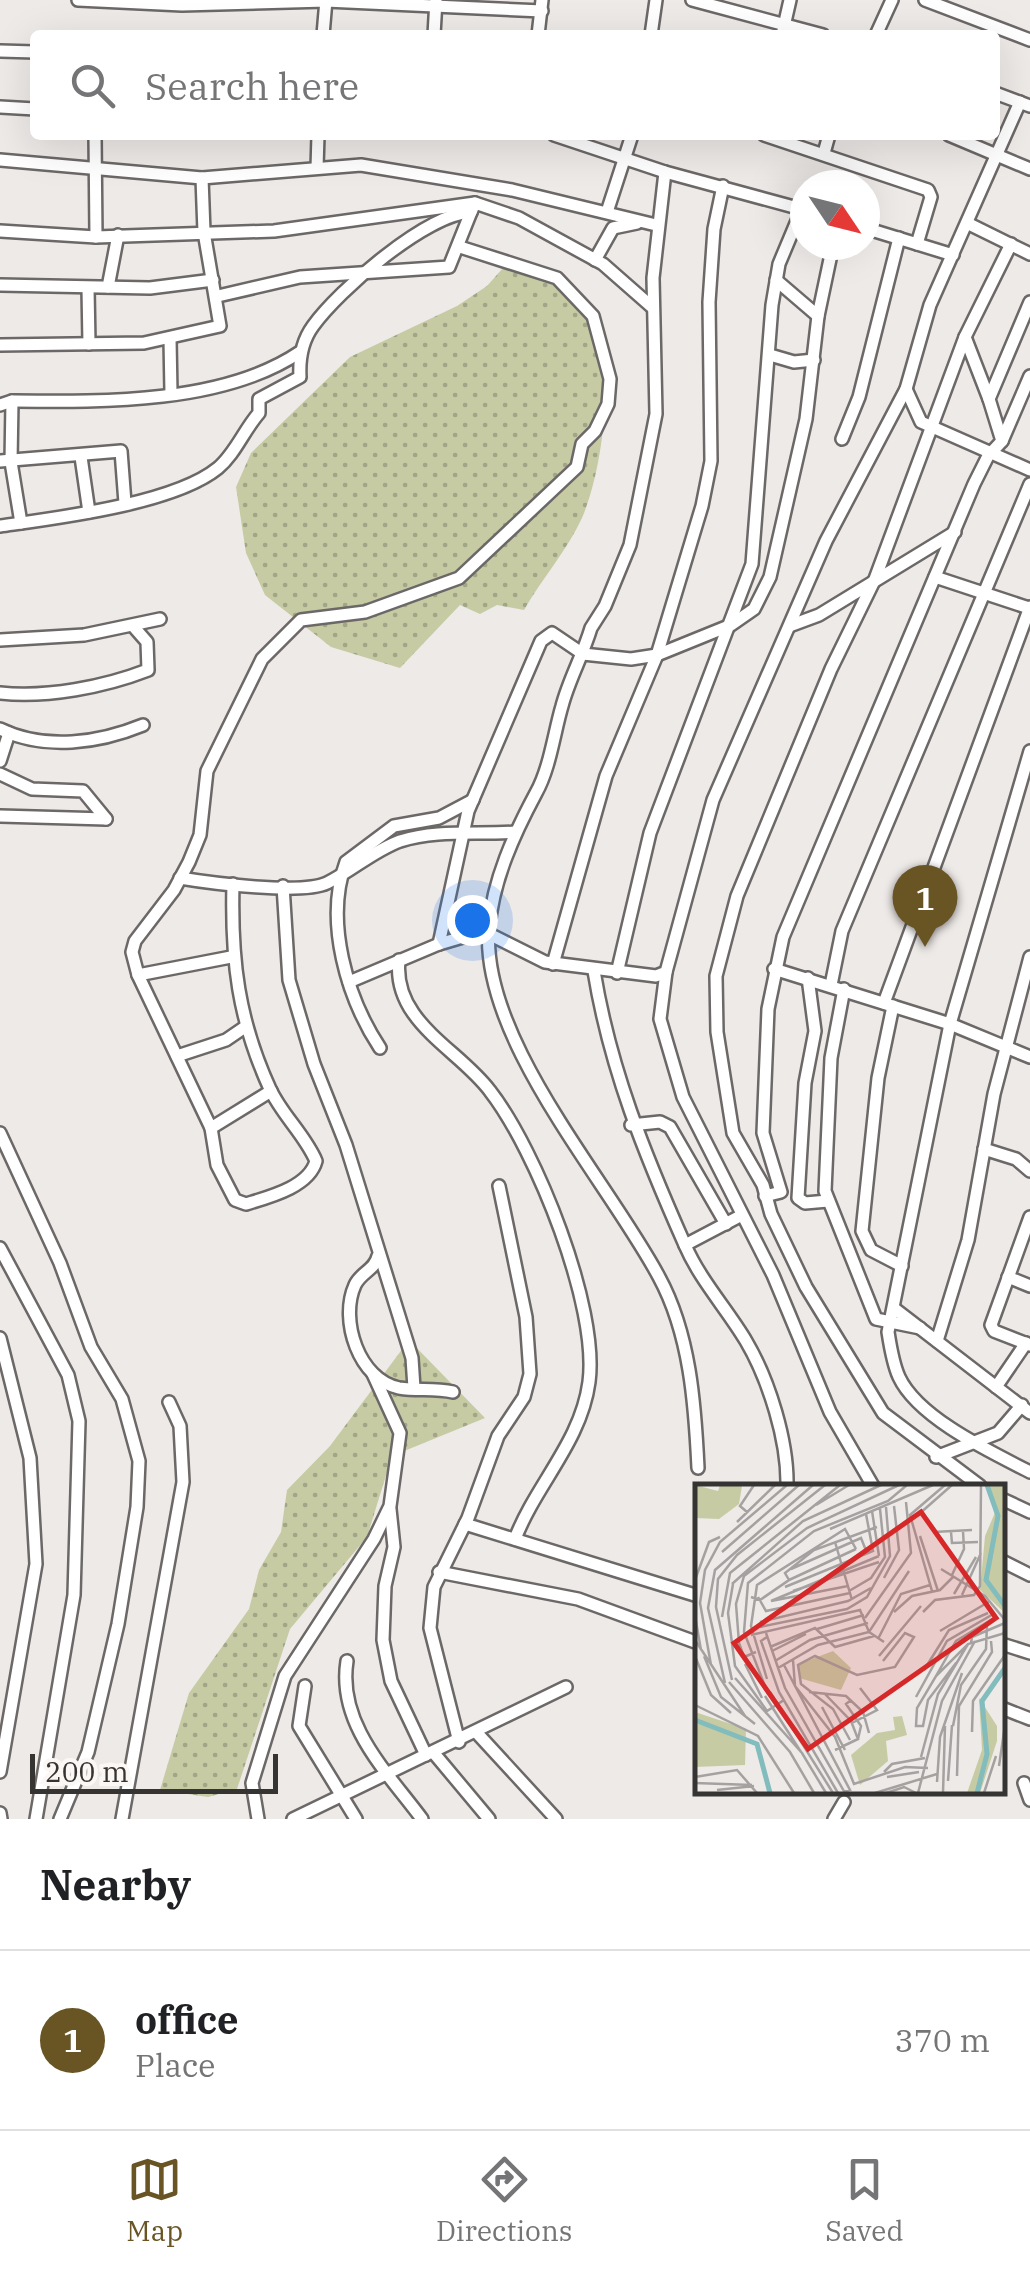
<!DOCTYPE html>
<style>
body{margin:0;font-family:"IBM Plex Serif",serif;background:#f6f6f6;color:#202124}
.compass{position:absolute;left:790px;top:170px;width:90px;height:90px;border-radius:50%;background:#fff;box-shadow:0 10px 40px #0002;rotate:125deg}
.scale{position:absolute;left:30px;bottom:25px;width:248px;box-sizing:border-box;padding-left:10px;border:5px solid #353433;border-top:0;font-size:28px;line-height:35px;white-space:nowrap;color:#353433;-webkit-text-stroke:8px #fbf7f5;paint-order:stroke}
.you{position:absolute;left:472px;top:920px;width:35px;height:35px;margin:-25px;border:8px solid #fff;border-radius:50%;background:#1a73e8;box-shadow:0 0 0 15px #1a73e833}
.badge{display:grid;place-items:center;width:65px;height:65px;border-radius:50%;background:#695524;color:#fff;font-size:32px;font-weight:700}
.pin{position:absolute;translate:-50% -82px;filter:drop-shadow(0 2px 5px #0008)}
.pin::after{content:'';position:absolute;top:52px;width:35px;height:30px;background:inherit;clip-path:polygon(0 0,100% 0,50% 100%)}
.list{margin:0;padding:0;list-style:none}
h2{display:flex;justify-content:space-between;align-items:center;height:130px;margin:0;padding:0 40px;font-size:42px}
h2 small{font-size:32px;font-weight:400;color:#757577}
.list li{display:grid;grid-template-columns:65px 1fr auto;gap:30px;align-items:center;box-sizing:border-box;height:180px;padding:0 40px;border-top:2px solid #e0e0e0}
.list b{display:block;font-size:38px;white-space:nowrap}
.list p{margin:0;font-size:32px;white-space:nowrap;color:#757577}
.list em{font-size:32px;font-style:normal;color:#757577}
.icon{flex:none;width:55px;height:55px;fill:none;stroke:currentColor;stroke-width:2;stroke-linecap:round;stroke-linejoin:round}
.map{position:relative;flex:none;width:1030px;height:1819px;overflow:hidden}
.search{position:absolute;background:#fff;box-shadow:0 10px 40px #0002;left:30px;right:30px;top:30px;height:110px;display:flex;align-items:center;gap:25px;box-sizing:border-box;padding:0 35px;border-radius:10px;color:#757577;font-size:38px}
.sheet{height:310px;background:#fff}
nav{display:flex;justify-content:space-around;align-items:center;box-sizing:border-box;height:140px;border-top:2px solid #e0e0e0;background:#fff;font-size:28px;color:#757577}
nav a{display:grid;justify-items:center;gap:5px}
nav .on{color:#695524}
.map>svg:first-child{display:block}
.green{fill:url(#green-dots)}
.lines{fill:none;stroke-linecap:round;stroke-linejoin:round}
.minor-casing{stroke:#6c6867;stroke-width:16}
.minor{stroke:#fff;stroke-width:11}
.inset-river{fill:none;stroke:#82bcbd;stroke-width:5}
.inset-road{fill:none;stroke:#a4a1a0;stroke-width:2.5}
.view{fill:#d62828;fill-opacity:0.15;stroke:#d62828;stroke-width:5}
.inset-edge{fill:none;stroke:#353433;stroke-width:5}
</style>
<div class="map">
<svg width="1030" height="1819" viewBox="0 0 1030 1819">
<defs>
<pattern id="green-dots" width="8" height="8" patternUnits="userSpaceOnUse" patternTransform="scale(2.5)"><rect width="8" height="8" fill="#c7cba4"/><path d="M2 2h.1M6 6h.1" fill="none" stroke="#a2a686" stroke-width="1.8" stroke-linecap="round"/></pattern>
</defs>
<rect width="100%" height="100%" fill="#eeeae8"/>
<g class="green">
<path d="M503,268c18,4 45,7 60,16 62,39 43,178 19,234 -14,31 -41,62 -58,92l-27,-5 -17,9 -20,-9 -60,63 -69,-21 -66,-52 -19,-42 -10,-66 15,-34 99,-96 107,-51 30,-20z"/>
<polygon points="409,1340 485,1418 392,1456 367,1537 290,1629 237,1789 208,1797 160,1790 189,1693 249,1609 259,1570 281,1532 287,1490 330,1446"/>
</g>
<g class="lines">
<g class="minor-casing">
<g id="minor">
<polyline points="78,0 182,5 326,1 542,11"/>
<polyline points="692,0 823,35"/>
<polyline points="925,0 1030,40"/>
<polyline points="323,35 326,0"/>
<polyline points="434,35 436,0"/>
<polyline points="538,35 542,0"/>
<polyline points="651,35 656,0"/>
<polyline points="782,35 790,0"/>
<polyline points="876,35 892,0"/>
<polyline points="0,51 35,52"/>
<polyline points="995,93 1030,106"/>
<polyline points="0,107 35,109"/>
<polyline points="95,135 96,237"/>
<polyline points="554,135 665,172 805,210"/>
<polyline points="764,135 928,190 931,197 917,244"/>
<polyline points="949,135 1030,169"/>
<polyline points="824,153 829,135"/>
<polyline points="0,160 202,178 361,165 512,190 656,225"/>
<polyline points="317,168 318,135"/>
<path d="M665,172l-12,106 3,136 -26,131 -25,61 -14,22c-8,27 -22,51 -29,78 -8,27 -12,62 -26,87 -22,41 -43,87 -47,134 -10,111 119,254 170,350 31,57 36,127 39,191"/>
<polyline points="607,212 632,135"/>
<polyline points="969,224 1030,254"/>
<polyline points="865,228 953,255"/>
<polyline points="0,231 96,237 274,231 475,203 519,218 603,264 652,307"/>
<polyline points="595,260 613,228 637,223"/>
<polyline points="776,280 818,316"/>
<polyline points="0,285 150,288 213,280"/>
<polyline points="108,287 118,235"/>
<polyline points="88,288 89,344"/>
<polyline points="218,296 300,277 449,267 471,212"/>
<polyline points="965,337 989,399"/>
<polyline points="170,339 171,393"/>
<polyline points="0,345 144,343 220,326 204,232 202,178"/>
<polyline points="770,355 794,362 814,360"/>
<polyline points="906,389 921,422 1030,470"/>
<polyline points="12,401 11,462 21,523"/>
<path d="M0,405l12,-4c90,1 211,3 288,-49"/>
<polyline points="842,439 859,397 899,238"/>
<polyline points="1002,441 1030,376"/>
<polyline points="81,457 89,512"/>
<polyline points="0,461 121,451 125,503"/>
<path d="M0,526c56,-8 174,-22 218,-58 17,-14 26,-38 41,-55v-14l41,-22c-1,-18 2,-36 13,-51 26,-36 113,-112 158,-114l4,-9"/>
<polyline points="935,577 1029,608"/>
<polyline points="792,625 819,615 955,532"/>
<polyline points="0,640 84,635 160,619"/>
<path d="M0,693c47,5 104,-6 148,-23l-1,-28 -14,-16"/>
<path d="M0,729c45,22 99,14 143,-4"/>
<path d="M1030,751l-80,273 -62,308c2,13 5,32 11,45 19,41 92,75 131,95"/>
<polyline points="0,761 9,733"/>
<polyline points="0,774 32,789 83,791 106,819"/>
<polyline points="0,816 106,819"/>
<path d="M180,878c30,5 122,17 147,5 26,-13 46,-32 73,-42 38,-12 77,-6 116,-9"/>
<path d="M233,884c-2,76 5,135 37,205 12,26 35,46 46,72 -7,26 -47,36 -70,43l-11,-4 -18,-35 -6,-37 -73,-153 -6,-23 3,-11 39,-51 15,-28 11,-27 7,-64 55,-112 39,-39 64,-8 94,-34 118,-111 5,-23 13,-13 13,-27 2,-25 -17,-63 -36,-38 -97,-31"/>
<polyline points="283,886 289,980 314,1064 346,1145 412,1358 414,1388"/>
<polyline points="439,944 468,811 541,641 552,633 583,654 631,659 657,655 731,625 754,609 770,577 806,419 818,316 833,245"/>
<path d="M399,960c-7,62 60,89 91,131 46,59 109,216 99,291 -8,60 -53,102 -74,157"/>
<polyline points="553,964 606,776 657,655 702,506 711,461 709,302 714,229 723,186"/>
<polyline points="774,969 950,1024 1030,1057"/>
<path d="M594,971c16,98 51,184 91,274 15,35 42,64 61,96 23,39 42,100 41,145"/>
<polyline points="666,972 660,1019 683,1097 773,1275 830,1412 873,1486"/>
<polyline points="617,973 650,833 752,564 772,305 779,264 802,209"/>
<polyline points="138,975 231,957"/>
<polyline points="808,978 815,1031 805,1083 798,1198 805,1203 828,1201"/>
<polyline points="349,982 439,944 483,931 545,962 656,976 666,972 713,800 826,541 906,389 930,305 1020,102"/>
<polyline points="831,985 842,931 1030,484"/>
<polyline points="844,989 831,1058 825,1191 876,1319 920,1328"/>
<polyline points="884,1003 1030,607"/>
<polyline points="893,1006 878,1078 862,1231 871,1250 902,1266"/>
<path d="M380,1048c-33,-50 -56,-127 -34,-186l48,-36 45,-8 34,-18"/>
<polyline points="177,1056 226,1040 245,1027"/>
<polyline points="631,1125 660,1122 670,1127 726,1224"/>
<polyline points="211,1128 271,1091"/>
<polyline points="0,1133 60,1263 91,1347 122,1399 139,1461 137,1507 118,1624 88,1752 60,1819"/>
<polyline points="984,1149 1016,1159 1030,1171"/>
<polyline points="765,1196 781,1192 763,1133 768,1009 783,937 974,484 988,456 1002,441 989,399 1030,302"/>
<polyline points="1030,1217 991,1325 994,1331 1030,1345"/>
<polyline points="685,1245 742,1215"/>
<polyline points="0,1248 68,1375 79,1421 74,1595 36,1819"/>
<path d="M378,1256c-3,14 -17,16 -23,29 -16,35 4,95 44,103 18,3 35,0 54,4"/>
<polyline points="1008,1277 1030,1286"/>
<polyline points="895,1309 1030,1413"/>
<polyline points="0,1338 30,1458 36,1564 0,1772"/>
<polyline points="937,1341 968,1240 994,1094 1030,957"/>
<polyline points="996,1387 1026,1343"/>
<polyline points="936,1457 998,1433 1022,1405"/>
<polyline points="980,1486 883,1413 806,1287 771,1214 763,1185 733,1133 717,1032 716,976 737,896 831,669 875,579 965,337 1011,244"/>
<polyline points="1002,1499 1030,1512"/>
<polyline points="390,1509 394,1547 385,1586 383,1640 391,1681 426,1755"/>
<polyline points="465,1524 698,1596"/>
<polyline points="1002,1561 1030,1575"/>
<polyline points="439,1572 578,1599 698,1643"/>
<polyline points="1002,1644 1030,1653"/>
<path d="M347,1661c-10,63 40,111 75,158"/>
<polyline points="305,1686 299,1726 356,1819"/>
<polyline points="1002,1708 1030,1719"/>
<polyline points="477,1733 556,1819"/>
<polyline points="459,1742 430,1628 434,1587 468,1518 498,1436 524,1397 530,1374 526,1317 499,1186"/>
<polyline points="433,1752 489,1819"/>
<polyline points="1024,1783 1030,1800"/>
<polyline points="0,1813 1,1819"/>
<polyline points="122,1819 183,1482 180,1426 169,1402"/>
<polyline points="258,1819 252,1783 285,1676 374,1539 390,1506 400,1433 373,1374"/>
<polyline points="293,1819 566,1687"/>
<polyline points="834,1819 844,1802"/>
</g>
</g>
<use href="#minor" class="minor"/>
</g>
<g transform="translate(695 1484)">
<rect width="310" height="310" fill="#eeeae8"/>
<path d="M0,1l23,6 2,-6 22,1 -3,18 -20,15 -24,-1zM293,1h17v128l-25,-23 5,-54 12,-28zM138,167l18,17 -10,22 -42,-12v-14zM284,214l18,28v15l-17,52h-13l15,-43zM0,228l51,17 -1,36 -50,2zM207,232l5,19 -21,6 2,20 -28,24 -9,-30 26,-22 18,-3 -2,-13z" fill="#c7cba4"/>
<path class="inset-river" d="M292,1l11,31 -12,64 19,26M0,236l62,24 13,49M282,309l10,-39 -5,-53 23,-33"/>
<path class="inset-road" d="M121,21l33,-20M177,27l7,45M52,28l-7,-6 14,-21M223,31l34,-30M42,38l38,-37M135,45l103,-44M238,48l39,-2M256,48l1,11 26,-1M225,52l18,55M140,58l17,58M27,68l77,-67M96,85l70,-31 6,15M246,85l44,27 20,24M257,91l12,-26 -1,-18M189,94l15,-28 -5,-44M0,96l14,-38 11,-5M94,96l67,-31M37,100l71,-63 78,-36M38,100l-5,29 7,53 32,45 17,-11M153,102l-77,15 108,-45M90,103l88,-36 -7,-37M98,107l86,-29M154,107l22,-13 14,-21 -5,-48M237,107l-22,-76 35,-30M259,110l22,-37M267,111l19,-42M56,113l9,3 29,-20 -4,-7 29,-23 63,-23M63,113l8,14 84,-18M199,128l18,-16 28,-6 14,-14M228,128l12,-12 39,-5 6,-9 1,-101M0,132l6,34M27,133l8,-44 110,-88M170,134l46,-65 -5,-51M65,138l88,-21 23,-13M65,143l87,-18 20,-12 23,-41 -4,-49M122,145l47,-14M245,147l50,-30M71,149l19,55 60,105M56,151l109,-25 9,22 15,10M72,153l-6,4 18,51 59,101M183,155l23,-45 29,-9M0,156l50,76M276,159l1,-6 33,-14M75,163l45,-19 20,19 39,-11M77,167l34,-17M61,168l-12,5 -5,-14 -3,-39 8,-28 63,-48 92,-43M0,172l16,39 20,18M9,172l17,41 34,27M184,172l42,-50M98,176l2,26 40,51 19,47 51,-17 23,1M80,177l35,-21 58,-17M261,179l-28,37 -5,26h-7l1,-18 19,-32 32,-32 37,-11M50,180l17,34M16,181l-11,-62 5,-33 15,-28 67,-57M89,181l66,125 -7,2M83,184l40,-23 51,-13 40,-61M229,186l25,-40 39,-17M241,192l20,-35 40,-24M40,194l67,75 24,40M72,195l-16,-53 6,-41 88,-56 11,20M37,196l-16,-73 2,-28 19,-24 88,-70M34,198l61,70 24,41M30,199l-17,-75 7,-38 98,-85M75,208l63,101M114,208l37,4 17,16 6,21M129,209l27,28 7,18 -23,11M73,210l-24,-62 4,-49 66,-52 74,-30 19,-16M70,212l36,56M221,213l31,-56 48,-28M156,216l-5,4 15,22 -3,13M0,221l63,31 36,57M127,223l23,43M157,239l25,-13 -17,-22M258,242l8,-41 25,-36 1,-25M277,248l1,-31 32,-46M155,256l-17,-31 -32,-25 -3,-19 17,-9 42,19 38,-8 19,-30 -9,-4 -22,28M226,273l17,-63 30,-50M304,282l6,-41M189,288l8,-8 33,-6M262,292l2,-70 33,-54 -1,-11M0,293l42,-7 20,23M192,293l32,-5M253,297l4,-56M242,298l3,-45 22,-64M0,299l57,2M22,306l37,-4M180,309l62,-19M191,309l18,-6 12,6M223,309l24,-92 33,-60M248,309l2,-67M289,309l12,-37"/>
<path class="view" d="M226,28l75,106 -188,131 -74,-106z"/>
<rect width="310" height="310" class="inset-edge"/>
</g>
</svg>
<svg class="compass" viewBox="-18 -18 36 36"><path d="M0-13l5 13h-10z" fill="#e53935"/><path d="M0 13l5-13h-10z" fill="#757577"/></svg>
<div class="scale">200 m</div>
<div class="you"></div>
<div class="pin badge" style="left:925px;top:947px">1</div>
<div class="search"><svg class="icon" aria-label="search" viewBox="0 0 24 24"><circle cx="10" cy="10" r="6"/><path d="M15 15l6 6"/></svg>Search here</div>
</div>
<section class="sheet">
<h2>Nearby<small></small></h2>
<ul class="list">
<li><span class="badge">1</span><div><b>office</b><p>Place</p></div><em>370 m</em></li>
</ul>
</section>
<nav>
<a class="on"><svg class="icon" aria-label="map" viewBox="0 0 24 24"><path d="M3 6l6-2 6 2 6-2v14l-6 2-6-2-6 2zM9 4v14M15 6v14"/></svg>Map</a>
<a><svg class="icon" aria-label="directions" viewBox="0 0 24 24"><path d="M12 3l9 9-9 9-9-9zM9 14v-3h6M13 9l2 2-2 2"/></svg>Directions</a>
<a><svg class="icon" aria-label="saved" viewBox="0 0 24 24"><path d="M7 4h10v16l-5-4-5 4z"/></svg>Saved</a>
</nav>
